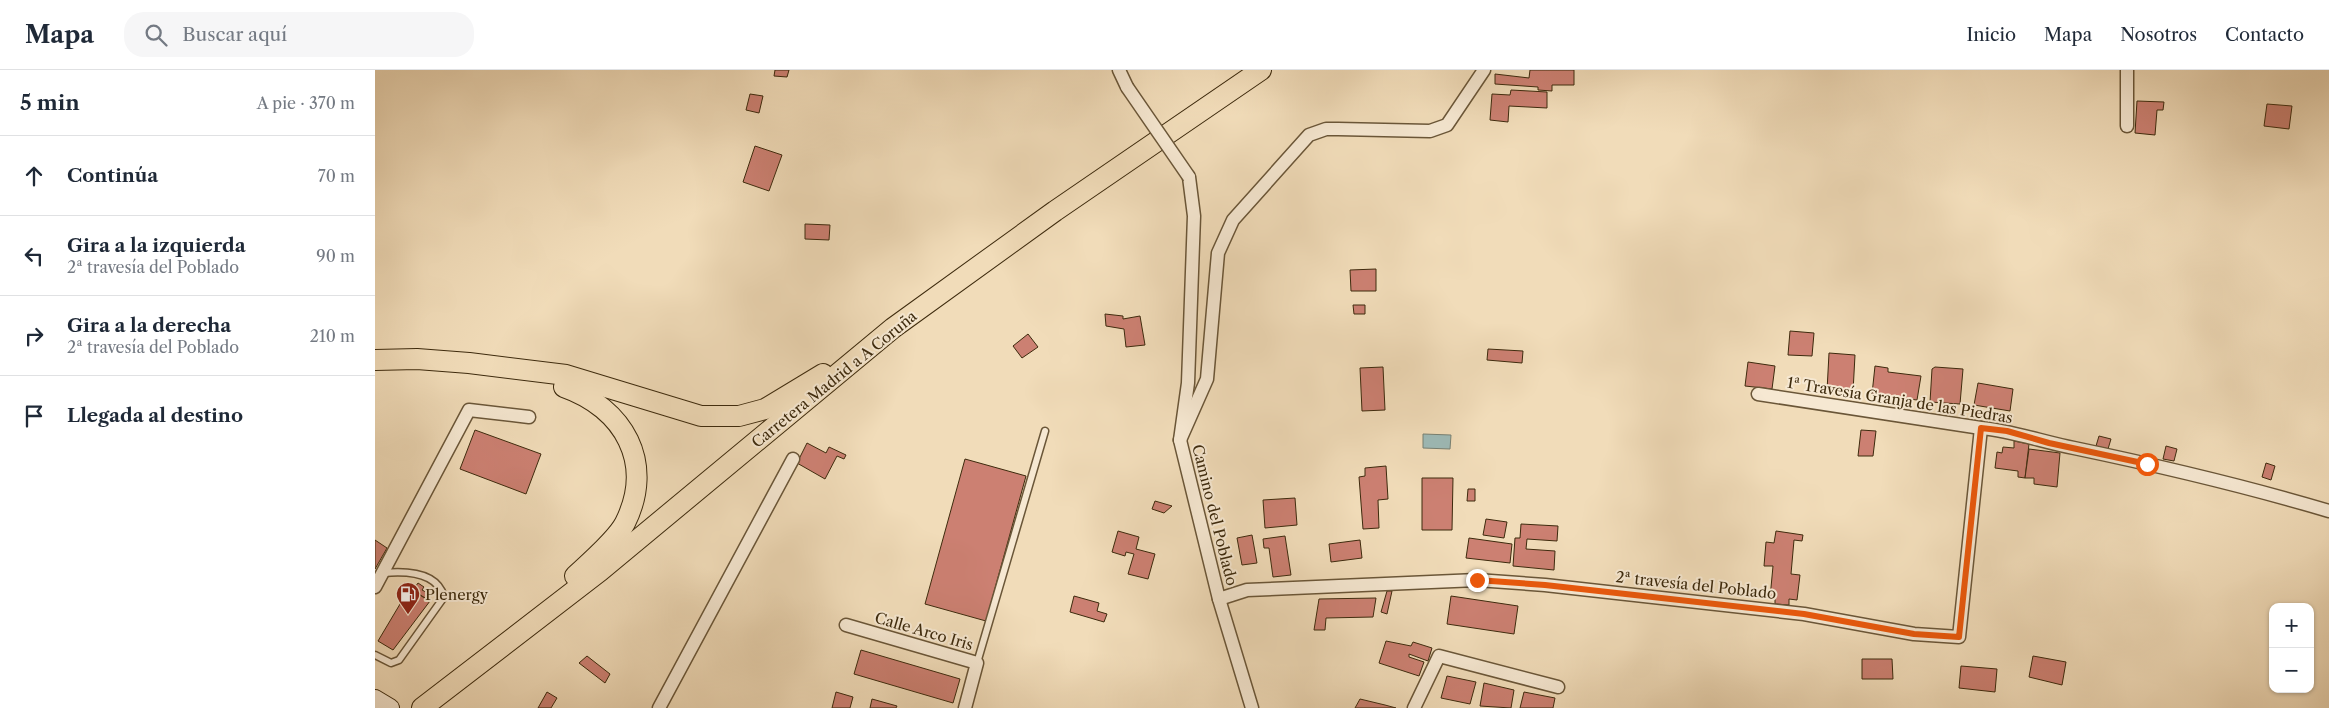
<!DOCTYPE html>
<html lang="es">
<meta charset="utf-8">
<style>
body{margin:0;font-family:"Libre Caslon Text",serif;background:#f6f6f7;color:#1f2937}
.controls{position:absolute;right:15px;bottom:15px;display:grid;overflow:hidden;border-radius:10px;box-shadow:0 1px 4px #0004}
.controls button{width:45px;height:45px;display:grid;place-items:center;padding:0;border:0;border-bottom:1px solid #e0e1e3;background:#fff;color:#1f2937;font:25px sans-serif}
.stop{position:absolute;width:15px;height:15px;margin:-11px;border:4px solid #ea580c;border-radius:50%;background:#fff}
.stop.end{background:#ea580c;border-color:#fff;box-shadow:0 1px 5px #0008}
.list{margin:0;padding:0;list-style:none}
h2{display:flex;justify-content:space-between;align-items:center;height:65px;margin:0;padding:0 20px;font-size:21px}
h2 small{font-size:16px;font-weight:400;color:#747a83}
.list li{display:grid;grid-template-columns:32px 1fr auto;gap:15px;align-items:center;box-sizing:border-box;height:80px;padding:0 20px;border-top:1px solid #e0e1e3}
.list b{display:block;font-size:19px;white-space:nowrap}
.list p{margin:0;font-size:16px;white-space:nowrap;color:#747a83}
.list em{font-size:16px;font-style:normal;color:#747a83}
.icon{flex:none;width:28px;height:28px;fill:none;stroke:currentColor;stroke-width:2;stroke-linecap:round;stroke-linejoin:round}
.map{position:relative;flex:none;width:1954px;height:638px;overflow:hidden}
header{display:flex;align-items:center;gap:30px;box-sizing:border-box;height:70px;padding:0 25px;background:#fff;border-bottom:1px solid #e0e1e3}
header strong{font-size:24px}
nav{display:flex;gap:28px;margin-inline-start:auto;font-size:18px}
.search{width:350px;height:45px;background:#f6f6f7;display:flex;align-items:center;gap:12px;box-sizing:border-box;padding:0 18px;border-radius:20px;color:#747a83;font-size:19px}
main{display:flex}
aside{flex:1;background:#fff}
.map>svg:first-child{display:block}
.water{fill:#9dbab7;stroke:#778073}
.building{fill:#cc8072;stroke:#3d2a0d}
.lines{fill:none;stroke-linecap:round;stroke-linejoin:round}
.service-casing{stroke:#6a5638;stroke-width:9}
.minor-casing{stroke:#6a5638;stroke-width:15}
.secondary-casing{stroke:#3d2a0d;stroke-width:20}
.trunk-casing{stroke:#3d2a0d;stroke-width:22}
.service{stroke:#f6e8d2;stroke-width:6}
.minor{stroke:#f6e8d2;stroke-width:12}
.secondary{stroke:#f6e8d2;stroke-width:18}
.trunk{stroke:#f1dcb9;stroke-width:20}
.minor-bridge-casing{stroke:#6a5638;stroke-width:15;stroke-linecap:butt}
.minor-bridge{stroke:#f6e8d2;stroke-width:12}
.route{stroke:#ea580c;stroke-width:6}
.labels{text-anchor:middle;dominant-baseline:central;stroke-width:4;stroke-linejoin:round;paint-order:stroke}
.street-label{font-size:15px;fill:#3d2a0d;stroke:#f6e8d2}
.poi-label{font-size:15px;fill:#3d2a0d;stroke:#f6e8d2;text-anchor:start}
</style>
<header>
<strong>Mapa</strong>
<div class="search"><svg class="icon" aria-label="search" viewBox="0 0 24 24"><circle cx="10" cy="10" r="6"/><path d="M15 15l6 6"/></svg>Buscar aquí</div>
<nav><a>Inicio</a><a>Mapa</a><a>Nosotros</a><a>Contacto</a></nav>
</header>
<main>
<aside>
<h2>5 min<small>A pie · 370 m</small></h2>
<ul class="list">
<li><svg class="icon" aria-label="ahead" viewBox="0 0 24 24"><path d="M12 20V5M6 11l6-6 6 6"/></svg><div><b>Continúa</b></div><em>70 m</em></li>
<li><svg class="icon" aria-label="left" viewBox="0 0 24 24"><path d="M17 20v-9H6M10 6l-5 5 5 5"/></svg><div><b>Gira a la izquierda</b><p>2ª travesía del Poblado</p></div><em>90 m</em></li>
<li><svg class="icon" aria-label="right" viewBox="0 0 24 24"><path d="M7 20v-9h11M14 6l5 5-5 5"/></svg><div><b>Gira a la derecha</b><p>2ª travesía del Poblado</p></div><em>210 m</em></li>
<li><svg class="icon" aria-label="arrive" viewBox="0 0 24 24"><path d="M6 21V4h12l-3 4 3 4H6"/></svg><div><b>Llegada al destino</b></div></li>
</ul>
</aside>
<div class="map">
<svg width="1954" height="638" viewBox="0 0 1954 638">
<rect width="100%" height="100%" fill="#f1dcb9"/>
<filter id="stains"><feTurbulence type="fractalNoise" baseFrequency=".004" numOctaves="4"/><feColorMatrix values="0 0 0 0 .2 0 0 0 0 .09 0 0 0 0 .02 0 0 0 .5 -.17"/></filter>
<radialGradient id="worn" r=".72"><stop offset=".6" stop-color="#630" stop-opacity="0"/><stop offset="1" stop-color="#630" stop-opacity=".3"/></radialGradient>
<polygon class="water" points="1048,364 1076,365 1075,379 1048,378"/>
<g class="building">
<polygon points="400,0 414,0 412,7 399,6"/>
<polygon points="1155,0 1199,0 1199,15 1177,15 1177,21 1163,20 1163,17 1120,14 1120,4 1154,8"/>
<polygon points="1136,20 1172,22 1172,38 1134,36 1133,52 1115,50 1117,24 1135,25"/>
<polygon points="375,24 388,26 384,43 371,40"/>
<polygon points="1762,31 1789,32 1788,40 1782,40 1780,65 1760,63"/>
<polygon points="1892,34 1917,36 1914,59 1889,56"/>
<polygon points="380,76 407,85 394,121 368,112"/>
<polygon points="430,154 455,155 454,170 430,169"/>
<polygon points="1001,199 1001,221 976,221 975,200"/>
<polygon points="978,235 990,235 990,244 979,244"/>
<polygon points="730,244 748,246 748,249 765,246 770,275 751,277 749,259 731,256"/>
<polygon points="1415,261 1439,263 1437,286 1413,285"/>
<polygon points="653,264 663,277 647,288 638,276"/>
<polygon points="1113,279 1148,281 1147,293 1112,290"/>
<polygon points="1454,283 1480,285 1478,322 1452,321"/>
<polygon points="1373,292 1400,296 1397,319 1370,316"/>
<polygon points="1500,296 1513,298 1513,302 1546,306 1542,330 1497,324"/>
<polygon points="1008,297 1010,340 987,341 985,298"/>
<polygon points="1560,297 1588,299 1585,334 1555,332 1557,299"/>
<polygon points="1603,313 1638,319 1635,341 1599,335"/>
<polygon points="100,360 166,384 151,424 85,399"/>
<polygon points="1486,360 1501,361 1498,386 1483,386"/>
<polygon points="1724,366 1736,369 1733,379 1721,376"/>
<polygon points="1639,371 1654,374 1650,408 1643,407 1643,401 1620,398 1622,382 1627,383 1628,377 1639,378"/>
<polygon points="432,373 451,383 454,377 471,385 469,389 462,386 450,409 422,393"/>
<polygon points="1791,376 1802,379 1799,391 1788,389"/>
<polygon points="1654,379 1685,383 1682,417 1659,414 1659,408 1650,408"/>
<polygon points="590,389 651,406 611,551 550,534"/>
<polygon points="1891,393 1900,396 1896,410 1887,407"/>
<polygon points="1011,396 1013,429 1003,430 1004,458 988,459 984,407 990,406 990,398"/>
<polygon points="1047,408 1078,408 1077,460 1047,460"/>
<polygon points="1093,419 1100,419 1100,431 1092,431"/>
<polygon points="920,428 922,455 890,458 888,430"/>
<polygon points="780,431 797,436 789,443 777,439"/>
<polygon points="1111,449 1132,452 1129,468 1108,465"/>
<polygon points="1146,454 1183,456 1182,471 1152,469 1151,479 1180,481 1179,500 1138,496 1140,468 1145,468"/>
<polygon points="743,461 764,467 761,479 780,484 773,509 753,504 759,484 751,482 750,486 737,482"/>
<polygon points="1401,461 1428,465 1427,471 1419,470 1416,504 1425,505 1422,530 1414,529 1414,535 1400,534 1400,528 1395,528 1398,496 1389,496 1391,472 1399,473"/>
<polygon points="877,465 882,493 867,495 862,468"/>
<polygon points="910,466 916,505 898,507 894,478 889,478 888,469"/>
<polygon points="1094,468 1137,474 1135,493 1091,488"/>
<polygon points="0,470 12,478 0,499"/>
<polygon points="985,470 987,488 956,492 954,474"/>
<polygon points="43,513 49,517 47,520 53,523 50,528 38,520"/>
<polygon points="34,519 55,531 18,580 3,571"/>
<polygon points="1012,521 1017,521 1012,544 1006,542"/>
<polygon points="699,526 724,533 722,541 732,544 729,552 695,542"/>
<polygon points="1076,526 1143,536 1139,564 1072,554"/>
<polygon points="1001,528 998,547 951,548 950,560 939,560 944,529"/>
<polygon points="1011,571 1036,576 1038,572 1057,578 1053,591 1034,584 1034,587 1049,592 1044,606 1004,593"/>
<polygon points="486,580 585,609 578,633 479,604"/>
<polygon points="212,586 235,604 230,613 204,593"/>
<polygon points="1658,586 1691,592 1687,615 1654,607"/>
<polygon points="1487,589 1517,589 1518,609 1487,609"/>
<polygon points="1586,596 1622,599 1620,622 1584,618"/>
<polygon points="1072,606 1101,612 1095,634 1066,628"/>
<polygon points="1109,613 1139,620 1136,638 1105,636"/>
<polygon points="172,622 182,628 176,638 163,638"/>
<polygon points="461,622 478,627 475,638 457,638"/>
<polygon points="1149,622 1180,628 1178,638 1145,638"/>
<polygon points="497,629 522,636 521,638 495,638"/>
<polygon points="985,629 1010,635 1021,638 980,638"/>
</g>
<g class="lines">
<g class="service-casing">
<g id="service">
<path d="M0,585l16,8 8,-3 45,-63c-7,-25 -38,-26 -60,-24"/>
<polyline points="602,593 670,361"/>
</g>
</g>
<g class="minor-casing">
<g id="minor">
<polyline points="744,0 752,17"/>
<polyline points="1752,0 1752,56"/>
<polyline points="814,107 819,146 813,313 805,370 844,529 877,638"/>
<path d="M1383,324l223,34c32,3 62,14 93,20 86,18 171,38 255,63"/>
<polyline points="805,370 832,309 843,183 858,150 934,65 951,59 963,59 1055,61 1072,55 1109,0"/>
<polyline points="0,517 94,340 154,347"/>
<polyline points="844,529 872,520 1102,510 1170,515 1429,544 1539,564 1584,567 1606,358"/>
<polyline points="471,555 602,593 590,638"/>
<polyline points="284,638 418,389"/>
<polyline points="1039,638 1064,586 1183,617"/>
</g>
</g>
<g class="secondary-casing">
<polyline id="secondary" points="0,629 15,638"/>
</g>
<g class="trunk-casing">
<g id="trunk">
<polyline points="0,290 42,289 94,293 191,305 326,346 364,346 390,339 448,304"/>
<path d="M189,317c60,21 91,76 61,136 -8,16 -37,41 -50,53"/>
<polyline points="47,638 225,501 518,258 680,141 886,0"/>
</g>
</g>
<use href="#service" class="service"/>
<use href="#minor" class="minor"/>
<use href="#secondary" class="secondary"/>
<use href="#trunk" class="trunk"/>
<g class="minor-bridge-casing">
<polyline id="minor-bridge" points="752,17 814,107"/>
</g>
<use href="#minor-bridge" class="minor-bridge"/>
</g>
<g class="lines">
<polyline class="route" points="1102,510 1170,515 1429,544 1539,564 1584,567 1606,358 1632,361 1674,373 1772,394"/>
</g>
<defs>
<g id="fuel-pin" transform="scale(1.25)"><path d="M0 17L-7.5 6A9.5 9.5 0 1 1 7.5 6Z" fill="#8f2418" stroke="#f6e8d2"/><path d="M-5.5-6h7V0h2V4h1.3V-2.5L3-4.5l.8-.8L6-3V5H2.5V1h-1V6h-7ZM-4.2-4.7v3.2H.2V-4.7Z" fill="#fff"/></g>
</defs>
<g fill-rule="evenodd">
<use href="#fuel-pin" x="33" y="524"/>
</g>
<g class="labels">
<g class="street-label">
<text transform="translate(459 309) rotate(-39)">Carretera Madrid a A Coruña</text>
<text transform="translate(1525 330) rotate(9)">1ª Travesía Granja de las Piedras</text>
<text transform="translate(840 445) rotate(76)">Camino del Poblado</text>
<text transform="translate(1321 515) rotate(6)">2ª travesía del Poblado</text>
<text transform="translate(549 561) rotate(16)">Calle Arco Iris</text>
</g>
<g class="poi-label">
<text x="50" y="524">Plenergy</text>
</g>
</g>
<rect width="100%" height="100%" filter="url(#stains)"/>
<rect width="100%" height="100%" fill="url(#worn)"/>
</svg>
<div class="controls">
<button>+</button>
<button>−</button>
</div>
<div class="stop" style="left:1772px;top:394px"></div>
<div class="stop end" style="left:1102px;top:510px"></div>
</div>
</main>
